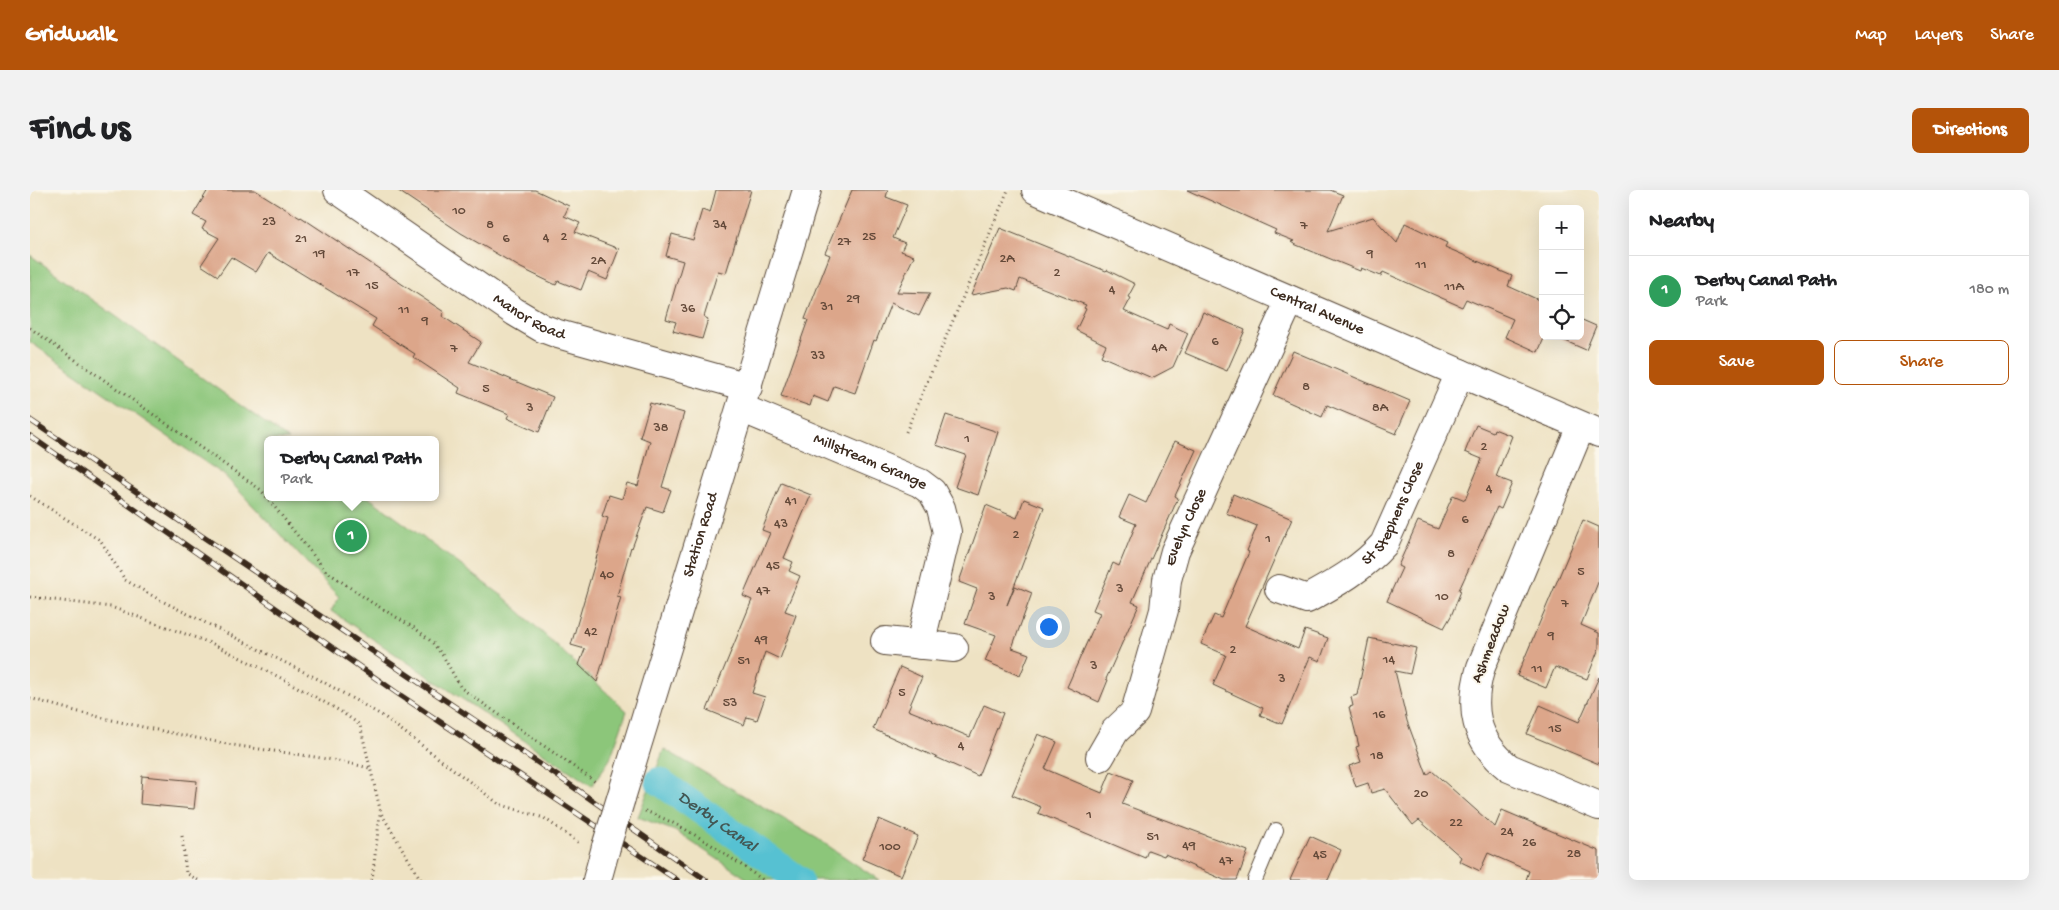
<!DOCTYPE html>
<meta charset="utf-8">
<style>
body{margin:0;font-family:"Gochi Hand",sans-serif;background:#f2f2f2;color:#202124}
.controls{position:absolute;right:15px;top:15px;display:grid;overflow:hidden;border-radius:8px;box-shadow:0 5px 20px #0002}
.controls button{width:45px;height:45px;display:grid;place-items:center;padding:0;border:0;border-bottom:1px solid #e0e0e0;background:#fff;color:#202124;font:25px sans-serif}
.you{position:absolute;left:1018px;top:436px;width:18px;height:18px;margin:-12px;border:4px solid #fff;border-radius:50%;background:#1a73e8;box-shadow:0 0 0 8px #1a73e833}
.badge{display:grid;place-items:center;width:32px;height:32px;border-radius:50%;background:#b45309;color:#fff;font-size:16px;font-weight:700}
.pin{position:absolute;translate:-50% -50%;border:2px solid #fff;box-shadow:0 1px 5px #0006}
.popup{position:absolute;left:234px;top:246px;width:175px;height:65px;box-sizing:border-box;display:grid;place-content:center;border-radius:8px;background:#fff;filter:drop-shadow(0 1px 4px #0005);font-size:16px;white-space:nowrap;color:#757577}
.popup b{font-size:19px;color:#202124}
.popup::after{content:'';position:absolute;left:50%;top:100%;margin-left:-10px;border:10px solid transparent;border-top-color:#fff}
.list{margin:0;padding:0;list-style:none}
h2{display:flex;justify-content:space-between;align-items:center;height:65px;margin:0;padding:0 20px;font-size:21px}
h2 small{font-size:16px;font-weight:400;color:#757577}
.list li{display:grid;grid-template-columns:32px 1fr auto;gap:15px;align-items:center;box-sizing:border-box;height:70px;padding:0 20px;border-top:1px solid #e0e0e0}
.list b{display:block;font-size:19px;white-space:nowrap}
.list p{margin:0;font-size:16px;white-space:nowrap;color:#757577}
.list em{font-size:16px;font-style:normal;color:#757577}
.actions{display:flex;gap:10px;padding:15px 20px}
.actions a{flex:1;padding:11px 0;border:1px solid #b45309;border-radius:8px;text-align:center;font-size:18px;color:#b45309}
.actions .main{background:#b45309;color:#fff}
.icon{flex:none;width:28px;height:28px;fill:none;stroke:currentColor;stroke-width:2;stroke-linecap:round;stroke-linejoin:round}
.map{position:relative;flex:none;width:1569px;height:690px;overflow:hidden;border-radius:8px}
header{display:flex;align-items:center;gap:30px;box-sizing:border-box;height:70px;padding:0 25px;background:#b45309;color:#fff}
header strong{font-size:24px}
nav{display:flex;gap:28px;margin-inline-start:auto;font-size:18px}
.intro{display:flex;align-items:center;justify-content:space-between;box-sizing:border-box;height:120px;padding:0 30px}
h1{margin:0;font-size:35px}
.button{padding:12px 22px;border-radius:8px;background:#b45309;color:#fff;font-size:18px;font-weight:700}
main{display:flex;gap:30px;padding:0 30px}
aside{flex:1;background:#fff;border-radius:8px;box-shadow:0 5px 20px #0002}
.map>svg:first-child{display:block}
.green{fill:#8cc67a;stroke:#64784c}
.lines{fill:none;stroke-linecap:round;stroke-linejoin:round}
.canal{stroke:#57c1d2;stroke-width:28}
.building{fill:#dca68a}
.service-casing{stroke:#564637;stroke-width:16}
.minor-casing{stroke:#564637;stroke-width:30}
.secondary-casing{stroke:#564637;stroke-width:30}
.path{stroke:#564637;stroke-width:3;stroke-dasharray:1 4;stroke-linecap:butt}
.service{stroke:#fff;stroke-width:14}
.minor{stroke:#fff;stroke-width:28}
.secondary{stroke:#fff;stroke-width:28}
.rail-casing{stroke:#3b2a1e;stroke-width:5.5}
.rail{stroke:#fbf7ec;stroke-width:4;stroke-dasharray:11;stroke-linecap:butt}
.secondary-bridge-casing{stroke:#564637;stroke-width:30;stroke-linecap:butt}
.secondary-bridge{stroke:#fff;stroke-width:28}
.labels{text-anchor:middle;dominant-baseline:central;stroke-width:4;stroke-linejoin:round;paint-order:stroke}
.number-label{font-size:14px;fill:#634939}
.street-label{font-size:16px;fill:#3b2a1e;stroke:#fbf7ec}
.water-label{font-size:18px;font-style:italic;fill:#435754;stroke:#fbf7ec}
</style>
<header>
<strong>Gridwalk</strong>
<nav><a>Map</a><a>Layers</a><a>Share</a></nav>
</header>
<div class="intro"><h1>Find us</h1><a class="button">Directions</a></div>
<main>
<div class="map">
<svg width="1569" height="690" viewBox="0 0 1569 690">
<rect width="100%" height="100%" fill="#fbf7ec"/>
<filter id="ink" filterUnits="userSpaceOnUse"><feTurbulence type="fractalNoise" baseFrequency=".02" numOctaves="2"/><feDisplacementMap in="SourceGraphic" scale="10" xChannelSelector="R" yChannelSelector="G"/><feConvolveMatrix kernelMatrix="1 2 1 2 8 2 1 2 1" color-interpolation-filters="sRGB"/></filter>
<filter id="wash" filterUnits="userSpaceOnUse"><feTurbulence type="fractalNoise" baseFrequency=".0096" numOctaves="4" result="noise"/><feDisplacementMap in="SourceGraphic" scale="20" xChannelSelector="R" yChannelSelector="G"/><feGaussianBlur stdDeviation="1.12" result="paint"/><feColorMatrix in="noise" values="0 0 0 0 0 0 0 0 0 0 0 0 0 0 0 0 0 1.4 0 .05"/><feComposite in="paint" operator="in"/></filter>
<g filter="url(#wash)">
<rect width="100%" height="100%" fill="#eee2c3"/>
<g class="green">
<polygon points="0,65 259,250 237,250 237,307 338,307 474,407 589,514 597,521 580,569 562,596 301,421 309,407 194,285 0,152"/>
<polygon points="634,559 788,649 849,690 719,690 645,641 608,627"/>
</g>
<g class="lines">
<path class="canal" id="s1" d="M629,591l140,99"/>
</g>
<g id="blocks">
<g class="building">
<polygon points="178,0 225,0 270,28 271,27 414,122 412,126 451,152 439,172 523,207 509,242 477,228 479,224 428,203 430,198 383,167 385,164 342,136 346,129 238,63 226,82 201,67 188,86 171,75 189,48 172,39 176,32 163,25"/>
<polygon points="367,0 505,0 539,16 534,26 550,33 545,42 589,59 577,90 558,82 551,100 528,91 526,95 491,78 431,43"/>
<polygon points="686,0 721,0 696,83 688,81 674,127 678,129 672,149 643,141 646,132 636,129 653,71 636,66 642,44 663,50 672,20 680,23"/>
<polygon points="822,0 858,0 856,7 877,15 863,48 875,53 871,61 884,66 867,102 900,103 889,126 861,113 846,151 844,150 825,203 804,196 798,212 783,206 780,216 751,206 778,130 775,129 800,65 795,63"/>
<polygon points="1157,0 1300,0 1313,5 1298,41 1343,27 1367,53 1375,33 1417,53 1415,57 1482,86 1478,96 1513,112 1513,146 1515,146 1508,162 1475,147 1483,129 1436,109 1432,117 1353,82 1351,86 1331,78 1330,81 1264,54 1261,52 1264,51 1244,43 1246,40"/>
<polygon points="970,38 1076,81 1077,80 1105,94 1098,107 1101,108 1094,121 1137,140 1139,134 1158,143 1143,177 1122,188 1071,166 1076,155 1046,140 1056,119 1054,118 1056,115 990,89 986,101 978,98 941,105"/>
<polygon points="1173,122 1215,140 1197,181 1155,163"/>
<polygon points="1550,129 1566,136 1556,160 1524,146 1550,146"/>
<polygon points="1263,161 1380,211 1366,244 1297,215 1292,227 1243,205"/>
<polygon points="620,213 654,223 632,297 641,300 633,322 617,317 602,358 601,357 587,406 591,407 567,492 549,475 555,459 541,455 578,328 572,326 579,305 592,309 597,293 608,296 620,251 610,247"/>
<polygon points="916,225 968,242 948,305 925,297 936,265 906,255"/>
<polygon points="1446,235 1463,242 1464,239 1482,246 1466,287 1482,293 1471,319 1467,317 1429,400 1431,401 1421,426 1414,438 1357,411 1372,378 1368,376 1388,331 1408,339 1423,305 1435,310 1452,269 1435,262"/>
<polygon points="1145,251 1166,260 1145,306 1148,308 1102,412 1109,415 1076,489 1078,490 1069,512 1037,497 1070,423 1063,420 1083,373 1089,376 1106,334 1089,327 1099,305 1116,313"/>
<polygon points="751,293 781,305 754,368 763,372 759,381 770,386 755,421 766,425 750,469 735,462 722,503 735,507 727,530 717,527 714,535 677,520 722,410 713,406 740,343 732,340"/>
<polygon points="1203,304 1262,329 1215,436 1268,459 1275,440 1298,448 1290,471 1280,467 1252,534 1230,525 1233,518 1183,495 1196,465 1171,454 1184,425 1191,428 1219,362 1217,361 1227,336 1196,323"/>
<polygon points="994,309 1014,317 977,415 985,396 1002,403 982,458 999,464 990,486 955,471 966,445 935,434 947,399 929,392 956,315 987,328"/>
<polygon points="1553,330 1569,337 1569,390 1551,435 1569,443 1569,458 1557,489 1525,477 1516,498 1487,486"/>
<polygon points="1339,448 1386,458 1380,484 1365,481 1377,531 1397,585 1402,581 1465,637 1472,620 1569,661 1569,690 1496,690 1499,681 1458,663 1450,681 1429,671 1431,667 1389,630 1383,635 1355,599 1341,603 1338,593 1326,597 1319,576 1331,572 1326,557 1329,556 1319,517 1323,516 1321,507 1327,505"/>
<polygon points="870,477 892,487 878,520 903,530 902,531 940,547 954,515 973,523 948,586 843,539"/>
<polygon points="1569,487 1569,574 1497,544 1510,515 1549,532"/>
<polygon points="1008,544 1027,552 1015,579 1072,603 1081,581 1103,590 1092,614 1218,661 1207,690 1194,690 1135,664 1134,666 1118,660 1115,668 1008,623 1011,617 982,605"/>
<polygon points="112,586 167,591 164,619 110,614"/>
<polygon points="849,629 888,646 871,686 832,669"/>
<polygon points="1280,646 1311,660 1298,690 1260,690"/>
</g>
</g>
</g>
<g filter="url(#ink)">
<use href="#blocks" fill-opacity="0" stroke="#564637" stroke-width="1"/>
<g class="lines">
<g class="service-casing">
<polyline id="service" points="1225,690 1246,640"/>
</g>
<g class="minor-casing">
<g id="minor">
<path id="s2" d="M308,0l177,122 27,16 16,6 190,53"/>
<path id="s3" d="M1006,0l563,243"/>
<path id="s4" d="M711,218l179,75 12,9 9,16 6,24 -27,113"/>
<path d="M1551,236l-100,241c-12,40 -7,73 28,101l90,38"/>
<path id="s5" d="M1249,399l28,10c29,-16 55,-30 77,-55l76,-171"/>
<polyline points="855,451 924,458"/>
<path id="s6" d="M1070,567l15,-26 20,-19 29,-102 3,-30 8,-29 115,-251"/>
</g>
</g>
<g class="secondary-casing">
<g id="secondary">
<path id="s7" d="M591,608l186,-608"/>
<polyline points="567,690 576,657"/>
</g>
</g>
<g class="path">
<polyline points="0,138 231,300 296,381 341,412 386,439 402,452 413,466 431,498 567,593"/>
<polyline points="876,242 978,0"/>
<polyline points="0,306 71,351 95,390 130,410 290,490 353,526 469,614 514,628 549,653"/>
<polyline points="0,407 81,417 183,454 253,489 310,521 330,535 351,623 391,690"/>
<path d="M0,508c64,20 131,33 197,46 47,8 96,12 142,24"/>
<path d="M615,621c44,16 80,43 118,69"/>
<polyline points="152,646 156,683 168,690"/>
<polyline points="342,690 350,624"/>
</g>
<use href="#service" class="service"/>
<use href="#minor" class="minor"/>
<use href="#secondary" class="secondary"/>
<g class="rail-casing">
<g id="rail">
<polyline points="0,230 529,587 676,690"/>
<polyline points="0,246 367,503 647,690"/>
</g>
</g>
<use href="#rail" class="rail"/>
<g class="secondary-bridge-casing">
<polyline id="secondary-bridge" points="576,657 591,608"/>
</g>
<use href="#secondary-bridge" class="secondary-bridge"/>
</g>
</g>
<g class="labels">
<g class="number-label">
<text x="429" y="21">10</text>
<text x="239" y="32">23</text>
<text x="460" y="35">8</text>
<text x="690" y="35">34</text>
<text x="1274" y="36">7</text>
<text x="534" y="47">2</text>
<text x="839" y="47">25</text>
<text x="516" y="48">4</text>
<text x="271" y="49">21</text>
<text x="476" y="49">6</text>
<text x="814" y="52">27</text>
<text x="289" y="64">19</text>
<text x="1340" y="64">9</text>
<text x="977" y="69">2A</text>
<text x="568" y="71">2A</text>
<text x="1391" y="75">11</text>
<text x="323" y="83">17</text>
<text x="1027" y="83">2</text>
<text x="342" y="96">15</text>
<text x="1424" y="97">11A</text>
<text x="1082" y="100">4</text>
<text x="823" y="109">29</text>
<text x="797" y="117">31</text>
<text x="658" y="119">36</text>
<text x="374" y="120">11</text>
<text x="395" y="131">9</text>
<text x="1185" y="152">6</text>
<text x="1129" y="158">4A</text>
<text x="424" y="159">7</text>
<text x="788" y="166">33</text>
<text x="1276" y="197">8</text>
<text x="456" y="199">5</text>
<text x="500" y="218">3</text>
<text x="1350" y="218">8A</text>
<text x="631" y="238">38</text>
<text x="937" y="249">1</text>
<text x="1454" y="257">2</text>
<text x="1459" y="299">4</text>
<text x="761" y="311">41</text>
<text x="1435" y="330">6</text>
<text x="751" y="334">43</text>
<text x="986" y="345">2</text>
<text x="1238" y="349">1</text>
<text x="1421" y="364">8</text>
<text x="743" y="376">45</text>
<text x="1551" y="382">5</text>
<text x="577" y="385">40</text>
<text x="1090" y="399">3</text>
<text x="733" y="401">47</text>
<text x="962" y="407">3</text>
<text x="1412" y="407">10</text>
<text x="1535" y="414">7</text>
<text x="561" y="442">42</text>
<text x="1521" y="446">9</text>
<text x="731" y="450">49</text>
<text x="1203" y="460">2</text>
<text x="1359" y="470">14</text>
<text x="714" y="471">51</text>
<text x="1064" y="476">3</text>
<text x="1507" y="479">11</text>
<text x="1252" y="489">3</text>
<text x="872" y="503">5</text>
<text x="700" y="513">53</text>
<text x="1349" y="525">16</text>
<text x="1525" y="539">15</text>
<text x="931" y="556">4</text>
<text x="1347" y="566">18</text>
<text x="1391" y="604">20</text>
<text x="1059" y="625">1</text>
<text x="1426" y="633">22</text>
<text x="1477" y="642">24</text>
<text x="1123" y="647">51</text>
<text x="1499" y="653">26</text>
<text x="1159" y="656">49</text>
<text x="860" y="657">100</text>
<text x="1544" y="664">28</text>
<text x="1290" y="665">45</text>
<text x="1196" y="671">47</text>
</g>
<g class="street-label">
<text stroke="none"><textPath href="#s3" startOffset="306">Central Avenue</textPath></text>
<text stroke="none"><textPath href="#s2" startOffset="230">Manor Road</textPath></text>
<text stroke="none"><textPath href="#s4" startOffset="140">Millstream Grange</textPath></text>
<text stroke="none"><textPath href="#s5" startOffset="156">St Stephens Close</textPath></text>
<text stroke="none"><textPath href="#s6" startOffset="250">Evelyn Close</textPath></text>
<text stroke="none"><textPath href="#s7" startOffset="275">Station Road</textPath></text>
<text transform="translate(1462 454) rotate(-69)">Ashmeadow</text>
</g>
<g class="water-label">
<text stroke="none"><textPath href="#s1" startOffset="71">Derby Canal</textPath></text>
</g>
</g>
</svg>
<div class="controls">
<button>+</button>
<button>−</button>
<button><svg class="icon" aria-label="locate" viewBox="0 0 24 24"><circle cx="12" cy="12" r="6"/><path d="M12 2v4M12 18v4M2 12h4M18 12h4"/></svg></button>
</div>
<div class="you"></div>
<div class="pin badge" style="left:321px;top:346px;background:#2e9e5b">1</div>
<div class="popup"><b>Derby Canal Path</b>Park</div>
</div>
<aside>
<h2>Nearby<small></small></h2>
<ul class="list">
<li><span class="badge" style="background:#2e9e5b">1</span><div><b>Derby Canal Path</b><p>Park</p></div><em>180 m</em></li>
</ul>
<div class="actions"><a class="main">Save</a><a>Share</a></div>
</aside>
</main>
